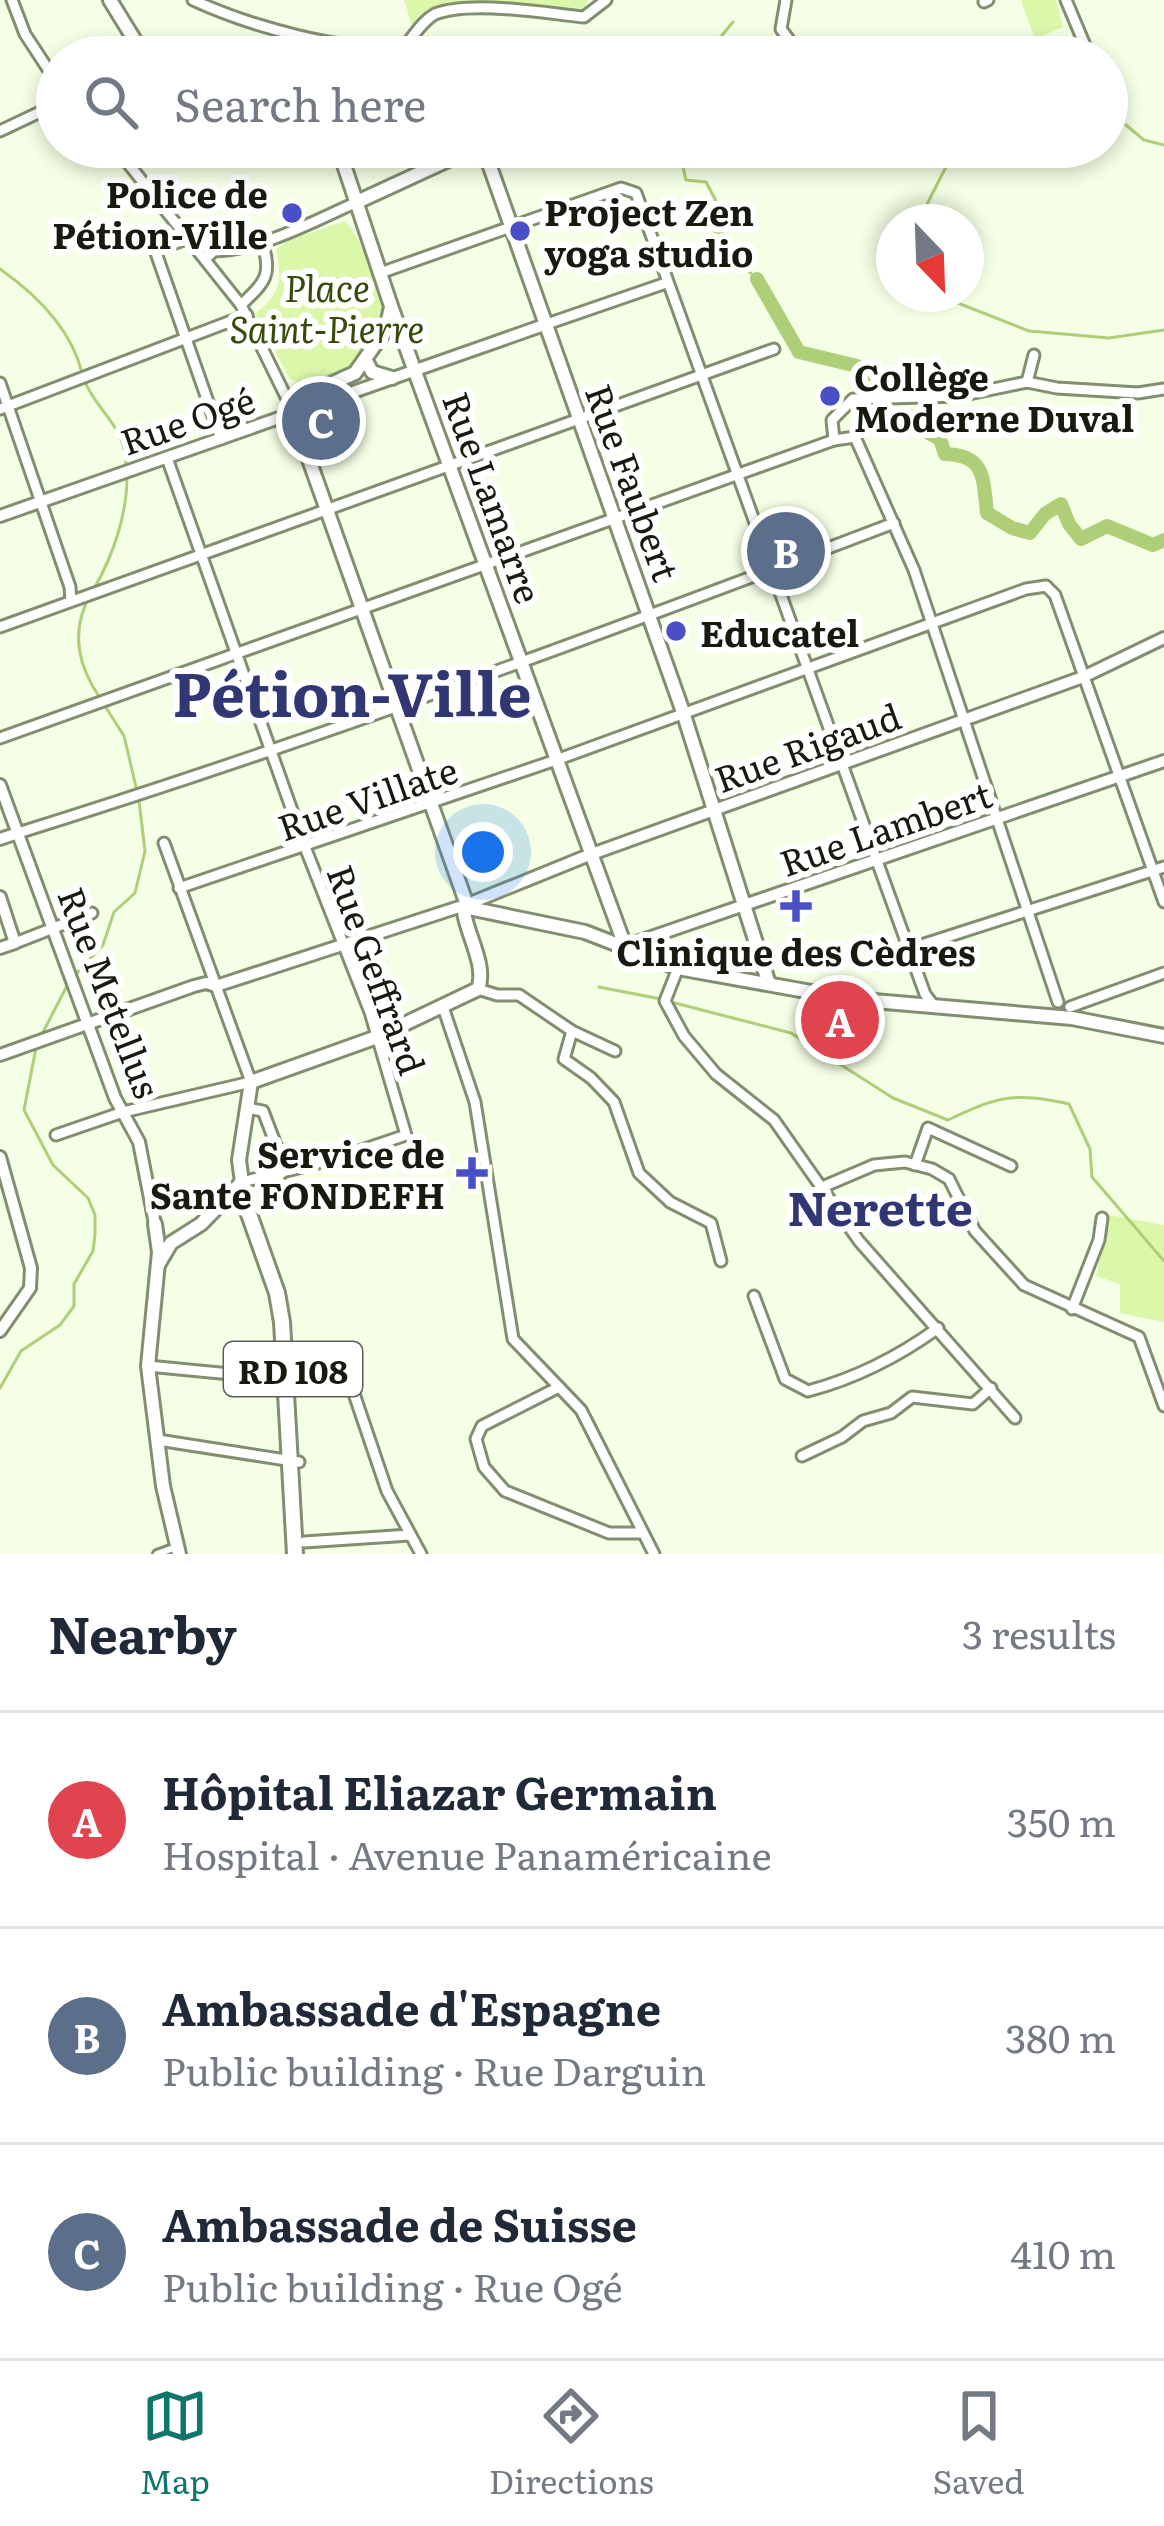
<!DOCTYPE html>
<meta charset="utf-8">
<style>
body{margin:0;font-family:Literata,serif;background:#f6f6f7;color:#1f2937}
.compass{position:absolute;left:876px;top:204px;width:108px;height:108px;border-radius:50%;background:#fff;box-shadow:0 6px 18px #0003;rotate:157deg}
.you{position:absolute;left:483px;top:852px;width:42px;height:42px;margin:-30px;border:9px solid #fff;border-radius:50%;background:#1a73e8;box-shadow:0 0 0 18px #1a73e833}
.badge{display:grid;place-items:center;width:78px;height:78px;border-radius:50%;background:#0f766e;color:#fff;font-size:39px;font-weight:700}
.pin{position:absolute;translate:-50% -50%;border:6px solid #fff;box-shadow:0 3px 12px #0006}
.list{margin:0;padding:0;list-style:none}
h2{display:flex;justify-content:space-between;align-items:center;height:156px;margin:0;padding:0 48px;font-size:51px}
h2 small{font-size:39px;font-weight:400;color:#747a83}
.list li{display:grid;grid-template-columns:78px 1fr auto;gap:36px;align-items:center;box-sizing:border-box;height:216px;padding:0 48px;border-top:3px solid #e0e1e3}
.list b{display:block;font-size:45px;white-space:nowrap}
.list p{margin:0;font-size:39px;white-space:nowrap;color:#747a83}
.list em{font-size:39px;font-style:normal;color:#747a83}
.icon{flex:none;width:66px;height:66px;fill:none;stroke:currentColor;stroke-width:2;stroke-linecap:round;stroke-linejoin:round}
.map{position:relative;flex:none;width:1164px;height:1554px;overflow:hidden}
.search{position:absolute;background:#fff;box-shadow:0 6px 18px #0003;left:36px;right:36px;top:36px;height:132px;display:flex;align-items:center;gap:30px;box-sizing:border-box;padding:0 42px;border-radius:66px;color:#747a83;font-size:45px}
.sheet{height:804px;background:#fff}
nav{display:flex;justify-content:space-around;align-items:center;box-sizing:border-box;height:168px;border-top:3px solid #e0e1e3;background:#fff;font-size:33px;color:#747a83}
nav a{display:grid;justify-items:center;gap:6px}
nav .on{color:#0f766e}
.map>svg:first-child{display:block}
.green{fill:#daf7aa}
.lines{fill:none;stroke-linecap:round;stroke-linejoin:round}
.stream{stroke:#aece78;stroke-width:3}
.river{stroke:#aece78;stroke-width:14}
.pedestrian-casing{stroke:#828e70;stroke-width:12}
.minor-casing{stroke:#828e70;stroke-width:15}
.tertiary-casing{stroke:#828e70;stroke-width:16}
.secondary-casing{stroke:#828e70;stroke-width:18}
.primary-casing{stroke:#828e70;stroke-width:20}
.pedestrian{stroke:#fff;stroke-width:6}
.minor{stroke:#fff;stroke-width:9}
.tertiary{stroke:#fff;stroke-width:10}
.secondary{stroke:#fff;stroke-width:12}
.primary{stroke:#fff;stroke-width:14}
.poi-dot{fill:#494fc5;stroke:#fff;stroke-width:4.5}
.labels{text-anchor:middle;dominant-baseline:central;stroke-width:12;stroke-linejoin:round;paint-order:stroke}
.shield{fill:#fff;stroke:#5c5f57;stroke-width:3}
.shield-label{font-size:33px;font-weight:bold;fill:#161a0f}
.poi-label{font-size:36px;font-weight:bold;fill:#161a0f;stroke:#fff;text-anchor:start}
.park-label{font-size:36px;font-style:italic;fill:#384b0c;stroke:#fff}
.street-label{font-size:36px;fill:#161a0f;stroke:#fff}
.district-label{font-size:48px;font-weight:bold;fill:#313772;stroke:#fff}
.town-label{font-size:60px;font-weight:bold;fill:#313772;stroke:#fff}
</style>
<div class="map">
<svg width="1164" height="1554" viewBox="0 0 1164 1554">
<rect width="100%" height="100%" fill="#f4ffe5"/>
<g class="green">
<path d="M404,0h184l-6,13c-42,-5 -136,-13 -170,13z"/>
<polygon points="1021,0 1056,0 1063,27 1035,39"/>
<path d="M345,221c15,14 42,79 37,100 -3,15 -20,23 -23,42 -20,15 -45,28 -69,16l-35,-65c25,-19 28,-34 21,-64l13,-10z"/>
<polygon points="1109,1215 1164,1225 1164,1322 1120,1313 1120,1284 1096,1276"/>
</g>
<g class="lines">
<g class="stream">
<polyline points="704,57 733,22"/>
<polyline points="1126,125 1144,140 1164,145"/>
<path d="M593,147c13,12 35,21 49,10l32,1 9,9 3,13 20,2 10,19 -1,31 12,3 17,32 13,12"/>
<polyline points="918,222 956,147"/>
<path d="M0,269c37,26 71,59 82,104"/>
<polyline points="935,294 1029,331 1109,338 1164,330"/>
<path d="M85,382c14,32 41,44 41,85"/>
<path d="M95,587c18,-32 32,-72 32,-110"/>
<path d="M87,601c-16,35 -8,66 13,97"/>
<polyline points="105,706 124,736 137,791"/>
<polyline points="74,976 103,945 114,912 135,893 145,851 139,801"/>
<polyline points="599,987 661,999"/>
<path d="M671,1002l120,31 102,65 55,22c51,-24 65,-28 121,-16l21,45 2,28 72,84"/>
<polyline points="42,1034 68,984"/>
<polyline points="0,1388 21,1351 60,1325 74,1306 74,1284 93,1251 95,1235 95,1215 88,1198 53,1165 24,1110 36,1048"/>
</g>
<g class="river">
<polyline points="757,279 799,352 857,366 891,386"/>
<path d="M914,416l6,12 20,11 5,15c41,1 38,25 42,59l25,15 18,5 15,-19 16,-10 8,20 12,15 26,-13 46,19 11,-5"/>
</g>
<g class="pedestrian-casing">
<polyline id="pedestrian" points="157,1554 176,1547"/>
</g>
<g class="minor-casing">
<g id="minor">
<polyline points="12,0 25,34 57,83"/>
<path d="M193,0c54,25 152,54 209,45"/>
<polyline points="786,0 781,29 802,57"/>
<polyline points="1066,0 1084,43 1086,57"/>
<polyline points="984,2 988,0"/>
<path d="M149,57c18,-14 30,-15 48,0"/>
<path d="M387,57c23,-7 28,-32 48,-43 36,-14 109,-1 149,3l22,-17"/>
<polyline points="969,57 972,57"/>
<polyline points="0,131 57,104"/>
<polyline points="115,147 241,305 289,403"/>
<polyline points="190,238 155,250 221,439"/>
<path d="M206,258l8,-7c48,-1 98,-29 143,-49"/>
<polyline points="380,273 621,188 636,193 925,994 934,1006"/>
<path d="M241,305c24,-23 32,-30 21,-63"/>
<polyline points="544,325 666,283"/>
<polyline points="1027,382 1034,355"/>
<polyline points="0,383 70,587 71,601"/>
<polyline points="0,409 247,315"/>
<polyline points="834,440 832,420 853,399 959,396 1027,382 1057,388 1138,393 1164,389"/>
<polyline points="167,458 305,847 370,1012 406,1135 338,1158 242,1182"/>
<polyline points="0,627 774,349"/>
<polyline points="0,738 834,440 855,437 914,570 1058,1002"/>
<path d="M18,833c295,-92 587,-200 876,-310"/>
<polyline points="179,888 556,760 1026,589 1046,586 1055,595 1164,902"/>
<polyline points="15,943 92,913"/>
<polyline points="909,949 1164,867"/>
<polyline points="678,968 665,1001 684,1036 716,1074 774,1120 859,1241 1015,1418"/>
<polyline points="478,989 497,995 519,995 572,1031 615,1051"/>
<polyline points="443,1007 475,1102 513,1339 581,1410 654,1554"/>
<polyline points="1070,1007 1164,973"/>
<polyline points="572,1031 564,1059 591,1078 614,1102 639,1173 670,1202 711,1223 721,1261"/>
<polyline points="247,1108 263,1111 284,1166 281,1174"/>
<polyline points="56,1135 123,1112 251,1082 164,843"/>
<polyline points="915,1165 928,1128 1011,1166"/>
<polyline points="820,1188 874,1165 905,1162 932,1169 949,1179 975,1231 1024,1285 1139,1337 1164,1406"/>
<path d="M754,1296l31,83 23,12c49,-13 90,-34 130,-63"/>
<polyline points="1072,1309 1099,1240 1102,1218"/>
<polyline points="148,1366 293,1380"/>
<polyline points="349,1379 387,1491 421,1554"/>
<polyline points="559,1387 482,1426 476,1439 484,1467 505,1491 609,1533 643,1533"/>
<polyline points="158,1440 299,1462"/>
<polyline points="802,1456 842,1437 863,1421 891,1413 912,1397 973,1404 991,1388"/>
<polyline points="304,1542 410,1535"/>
</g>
</g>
<g class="tertiary-casing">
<g id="tertiary">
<polyline points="0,516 544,325"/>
<polyline points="0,785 115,1098 139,1142 155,1224"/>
<polyline points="0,839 18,833"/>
<polyline points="0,897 15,943 0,948"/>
<polyline points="468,904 589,855 1083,677 1164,638"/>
<polyline points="625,946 1164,761"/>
<polyline points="0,1055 194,986 206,983 216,986 459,907"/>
<polyline points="0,1157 31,1268 30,1288 0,1331"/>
</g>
</g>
<g class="secondary-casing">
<g id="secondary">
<polyline points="110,0 145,57"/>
<polyline points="338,147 391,306 625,946"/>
<polyline points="357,202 472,149 481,150 487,158 683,712 769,984"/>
<polyline points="391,307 386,329 355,373 289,403 466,902"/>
<polyline points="365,359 372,372 392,378"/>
<polyline points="469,908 585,932 678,968 850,999 1072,1018 1164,1036"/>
<polyline points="155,1224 159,1252 148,1366 163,1486 179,1554"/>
<path d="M158,1265l13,-22 30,-19 41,-42 -3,-22 12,-78 126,-45 101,-48c9,-23 -11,-54 -14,-77"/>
</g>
</g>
<g class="primary-casing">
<polyline id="primary" points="242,1182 244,1200 277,1293 282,1322 295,1554"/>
</g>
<use href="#pedestrian" class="pedestrian"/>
<use href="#minor" class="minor"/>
<use href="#tertiary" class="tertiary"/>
<use href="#secondary" class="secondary"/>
<use href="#primary" class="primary"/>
</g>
<g class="poi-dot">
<circle cx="292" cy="213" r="12"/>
<circle cx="520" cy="231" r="12"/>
<circle cx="830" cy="396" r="12"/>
<circle cx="676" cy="631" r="12"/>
<path d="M790 888h12v12h12v12h-12v12h-12v-12h-12v-12h12z"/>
<path d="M466 1155h12v12h12v12h-12v12h-12v-12h-12v-12h12z"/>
</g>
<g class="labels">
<rect class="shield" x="224" y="1342" width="138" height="54" rx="9"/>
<g class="shield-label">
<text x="293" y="1369">RD 108</text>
</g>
<g class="poi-label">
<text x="268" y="192" text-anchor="end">Police de<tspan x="268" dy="41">Pétion-Ville</tspan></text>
<text x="544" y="210">Project Zen<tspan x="544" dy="41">yoga studio</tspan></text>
<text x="854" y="375">Collège<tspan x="854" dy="41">Moderne Duval</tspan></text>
<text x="700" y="631">Educatel</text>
<text x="796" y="950" text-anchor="middle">Clinique des Cèdres</text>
<text x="445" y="1152" text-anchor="end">Service de<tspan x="445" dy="41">Sante FONDEFH</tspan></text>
</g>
<g class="park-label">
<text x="327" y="286">Place<tspan x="327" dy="41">Saint-Pierre</tspan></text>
</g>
<g class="street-label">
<text transform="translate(187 419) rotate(-19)">Rue Ogé</text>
<text transform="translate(634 482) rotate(70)">Rue Faubert</text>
<text transform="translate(494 497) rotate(70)">Rue Lamarre</text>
<text transform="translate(807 746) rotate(-20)">Rue Rigaud</text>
<text transform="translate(367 797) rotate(-19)">Rue Villate</text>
<text transform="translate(885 827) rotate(-19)">Rue Lambert</text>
<text transform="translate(378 969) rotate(70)">Rue Geffrard</text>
<text transform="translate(111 992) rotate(69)">Rue Metellus</text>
</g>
<g class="district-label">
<text x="880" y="1205">Nerette</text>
</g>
<g class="town-label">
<text x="352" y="690">Pétion-Ville</text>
</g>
</g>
</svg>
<svg class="compass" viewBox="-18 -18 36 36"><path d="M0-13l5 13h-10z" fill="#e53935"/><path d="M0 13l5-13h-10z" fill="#747a83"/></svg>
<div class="you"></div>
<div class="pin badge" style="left:840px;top:1020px;background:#e0444e">A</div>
<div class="pin badge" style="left:786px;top:551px;background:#5c6f8a">B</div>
<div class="pin badge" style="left:321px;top:421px;background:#5c6f8a">C</div>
<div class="search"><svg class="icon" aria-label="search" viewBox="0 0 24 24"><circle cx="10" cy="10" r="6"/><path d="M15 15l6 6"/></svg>Search here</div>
</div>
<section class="sheet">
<h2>Nearby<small>3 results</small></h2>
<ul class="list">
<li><span class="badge" style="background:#e0444e">A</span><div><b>Hôpital Eliazar Germain</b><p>Hospital · Avenue Panaméricaine</p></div><em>350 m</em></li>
<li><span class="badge" style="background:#5c6f8a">B</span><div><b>Ambassade d'Espagne</b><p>Public building · Rue Darguin</p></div><em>380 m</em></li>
<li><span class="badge" style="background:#5c6f8a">C</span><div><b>Ambassade de Suisse</b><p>Public building · Rue Ogé</p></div><em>410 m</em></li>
</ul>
</section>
<nav>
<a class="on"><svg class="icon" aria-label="map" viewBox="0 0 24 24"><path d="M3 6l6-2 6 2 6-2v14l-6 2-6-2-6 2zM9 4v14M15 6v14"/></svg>Map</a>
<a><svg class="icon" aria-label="directions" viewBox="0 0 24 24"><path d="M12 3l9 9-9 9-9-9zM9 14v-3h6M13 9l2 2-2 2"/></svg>Directions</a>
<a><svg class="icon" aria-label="saved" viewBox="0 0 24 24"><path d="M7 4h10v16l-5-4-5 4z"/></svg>Saved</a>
</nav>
